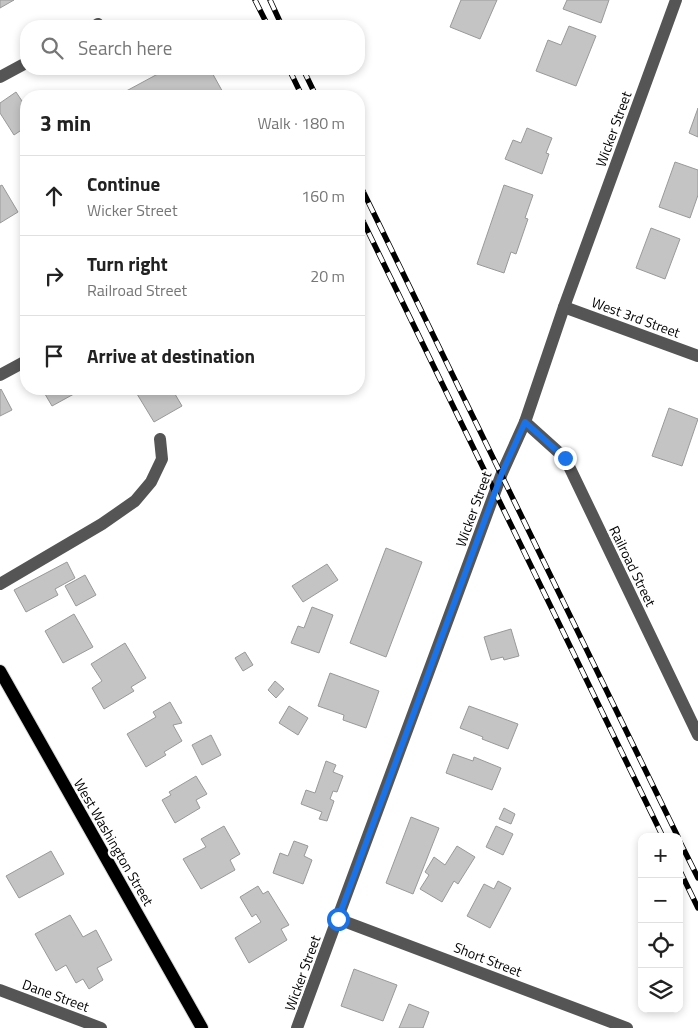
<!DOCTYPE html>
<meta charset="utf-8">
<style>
body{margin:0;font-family:"Titillium Web",sans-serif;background:#f6f6f6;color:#222}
.controls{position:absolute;right:15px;bottom:15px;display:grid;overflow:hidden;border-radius:10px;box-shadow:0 2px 8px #0003}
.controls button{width:45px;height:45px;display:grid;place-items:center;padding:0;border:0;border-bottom:1px solid #e0e0e0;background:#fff;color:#222;font:25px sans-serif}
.stop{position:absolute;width:15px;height:15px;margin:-11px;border:4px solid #1a73e8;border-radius:50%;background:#fff}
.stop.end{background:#1a73e8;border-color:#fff;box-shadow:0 1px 5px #0008}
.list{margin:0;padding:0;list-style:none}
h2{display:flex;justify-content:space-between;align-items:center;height:65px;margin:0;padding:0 20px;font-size:21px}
h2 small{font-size:16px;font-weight:400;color:#767676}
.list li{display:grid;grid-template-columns:32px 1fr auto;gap:15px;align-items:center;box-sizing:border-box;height:80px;padding:0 20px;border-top:1px solid #e0e0e0}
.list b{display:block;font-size:19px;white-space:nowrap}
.list p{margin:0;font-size:16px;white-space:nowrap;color:#767676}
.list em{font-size:16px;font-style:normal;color:#767676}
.icon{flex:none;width:28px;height:28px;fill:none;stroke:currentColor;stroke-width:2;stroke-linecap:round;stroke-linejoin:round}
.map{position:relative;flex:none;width:698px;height:1028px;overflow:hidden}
.search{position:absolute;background:#fff;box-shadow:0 2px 8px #0003;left:20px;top:20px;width:345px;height:55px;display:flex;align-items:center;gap:12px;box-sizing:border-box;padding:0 18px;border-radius:20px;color:#767676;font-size:19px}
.panel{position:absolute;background:#fff;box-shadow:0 2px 8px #0003;left:20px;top:90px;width:345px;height:305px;border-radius:20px}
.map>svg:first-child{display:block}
.building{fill:#c4c4c4;stroke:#999}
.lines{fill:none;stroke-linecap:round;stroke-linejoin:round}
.major-casing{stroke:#dbdbdb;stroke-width:14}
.minor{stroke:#555;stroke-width:12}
.major{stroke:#000;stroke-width:12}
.rail-casing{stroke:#000;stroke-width:5.5}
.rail{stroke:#fff;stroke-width:4;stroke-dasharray:11;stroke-linecap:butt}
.route{stroke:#1a73e8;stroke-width:6}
.labels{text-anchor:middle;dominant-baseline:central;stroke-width:5;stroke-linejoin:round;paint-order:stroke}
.street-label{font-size:14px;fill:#000;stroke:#fff}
</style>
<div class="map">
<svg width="698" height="1028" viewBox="0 0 698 1028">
<rect width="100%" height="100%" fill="#fff"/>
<g class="building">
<polygon points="0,0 14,0 0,8"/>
<polygon points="461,0 497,0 480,39 450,27"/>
<polygon points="567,0 609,0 601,23 563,9"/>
<polygon points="569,26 596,36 576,86 536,71 548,40 561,45"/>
<polygon points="167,69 210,69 225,96 117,96"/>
<polygon points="16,92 26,107 26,127 14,135 0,113 0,103"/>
<polygon points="698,108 698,137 689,133"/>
<polygon points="527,128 552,138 546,153 549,154 542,174 505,159 513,140 521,143"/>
<polygon points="675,162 698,170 698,195 690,218 659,207"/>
<polygon points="2,185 18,212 0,223 0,186"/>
<polygon points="504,185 533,195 525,218 528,219 516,254 511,252 504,273 477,264"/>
<polygon points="651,228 680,239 665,279 636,268"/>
<polygon points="1,389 12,410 0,416 0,390"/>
<polygon points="42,389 83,389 52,406"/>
<polygon points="134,389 172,389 182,406 154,422"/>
<polygon points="669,408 698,419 682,466 652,456"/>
<polygon points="386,548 422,562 386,657 350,643"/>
<polygon points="67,562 75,578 55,589 58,595 26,612 14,590"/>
<polygon points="327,564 338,580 303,602 292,586"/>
<polygon points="85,575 96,595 76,606 65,586"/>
<polygon points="312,607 333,615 319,653 291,643 298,626 304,628"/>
<polygon points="74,614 93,647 63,663 45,631"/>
<polygon points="511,629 519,656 504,660 503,657 491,660 484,637"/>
<polygon points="125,643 146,678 131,687 134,691 104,709 92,688 102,681 91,664"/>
<polygon points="245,652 253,665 243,671 235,658"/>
<polygon points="330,673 379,691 366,728 343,720 344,715 318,706"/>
<polygon points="275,681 284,689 276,698 268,690"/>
<polygon points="170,702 182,723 173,725 182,741 164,752 166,755 146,767 127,734 156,717 153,712"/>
<polygon points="289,706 308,718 298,735 279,723"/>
<polygon points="469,706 518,724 508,749 482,739 483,737 460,728"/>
<polygon points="211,735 221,755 202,765 192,745"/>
<polygon points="453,754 473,761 474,757 501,768 492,790 446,773"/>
<polygon points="326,761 336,765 333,772 343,776 337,792 333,791 330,799 334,801 327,821 319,819 322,812 301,804 306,790 315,793"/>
<polygon points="196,776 207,794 196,800 200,808 175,823 162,800 171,795 169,792"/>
<polygon points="504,808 515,814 511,824 499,819"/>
<polygon points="411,817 439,828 413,894 386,883"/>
<polygon points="224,826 240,854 230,860 235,870 201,889 183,859 206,847 201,839"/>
<polygon points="496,826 513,834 503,855 486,847"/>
<polygon points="294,841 308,846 304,856 312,860 303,884 273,873 280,853 288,856"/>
<polygon points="457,846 475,857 458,884 454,881 442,902 420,889 429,875 425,872 434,857 445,865"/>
<polygon points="51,851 64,874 19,898 6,876"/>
<polygon points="498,881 511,888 490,928 467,916 484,884 494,889"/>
<polygon points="258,886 263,894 268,891 289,925 281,929 287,940 249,963 235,938 261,922 256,914 252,917 240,897"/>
<polygon points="70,915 83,937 96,930 112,960 97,968 103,980 89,989 83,979 76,983 66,965 56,971 35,934"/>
<polygon points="354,969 397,985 383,1021 341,1006"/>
<polygon points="409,1004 429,1012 423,1028 399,1028"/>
</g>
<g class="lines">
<g class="major-casing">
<polyline id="major" points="0,671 202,1028"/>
</g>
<g class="minor">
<polyline points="95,26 98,24"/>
<polyline points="0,77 26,63"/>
<polyline points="564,307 698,356"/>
<polyline points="0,375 26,361"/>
<polyline points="525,422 565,458 698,735"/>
<polyline points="0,584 102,524 135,501 151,482 162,459 160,439"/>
<polyline points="338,919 627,1028"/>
<polyline points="0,990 101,1028"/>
<polyline points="297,1028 502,473 525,422 564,307 676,0"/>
</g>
<use href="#major" class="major"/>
<g class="rail-casing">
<g id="rail">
<polyline points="255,0 268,26"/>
<polyline points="270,0 282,26"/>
<polyline points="289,69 302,96"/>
<polyline points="303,69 316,96"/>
<polyline points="359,183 678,837"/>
<polyline points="359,213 663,837"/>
<polyline points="679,840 698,878"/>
<polyline points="679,869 698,908"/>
</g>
</g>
<use href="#rail" class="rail"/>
</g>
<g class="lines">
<polyline class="route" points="338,919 502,473 525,422 565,458"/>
</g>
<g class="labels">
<g class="street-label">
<text transform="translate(613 129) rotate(-70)">Wicker Street</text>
<text transform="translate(636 317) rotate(20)">West 3rd Street</text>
<text transform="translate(473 509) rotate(-70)">Wicker Street</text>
<text transform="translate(633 566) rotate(64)">Railroad Street</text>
<text transform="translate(114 842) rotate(60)">West Washington Street</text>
<text transform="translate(488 959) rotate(21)">Short Street</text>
<text transform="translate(302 973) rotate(-70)">Wicker Street</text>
<text transform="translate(56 995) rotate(20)">Dane Street</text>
</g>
</g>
</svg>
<div class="controls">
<button>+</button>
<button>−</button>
<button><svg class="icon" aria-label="locate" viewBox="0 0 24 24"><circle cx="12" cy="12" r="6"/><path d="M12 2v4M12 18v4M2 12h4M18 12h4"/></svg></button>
<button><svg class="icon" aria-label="layers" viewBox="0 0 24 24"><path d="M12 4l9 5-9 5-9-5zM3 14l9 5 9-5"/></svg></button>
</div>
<div class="stop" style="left:338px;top:919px"></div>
<div class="stop end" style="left:565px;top:458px"></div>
<div class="search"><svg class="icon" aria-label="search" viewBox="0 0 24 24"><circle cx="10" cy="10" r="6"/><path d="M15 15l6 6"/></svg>Search here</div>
<section class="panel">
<h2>3 min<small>Walk · 180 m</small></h2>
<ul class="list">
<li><svg class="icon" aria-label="ahead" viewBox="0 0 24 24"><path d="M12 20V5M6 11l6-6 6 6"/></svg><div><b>Continue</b><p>Wicker Street</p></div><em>160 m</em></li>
<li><svg class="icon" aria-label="right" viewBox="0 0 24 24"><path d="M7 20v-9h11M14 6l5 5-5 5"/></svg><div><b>Turn right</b><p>Railroad Street</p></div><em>20 m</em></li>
<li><svg class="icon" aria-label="arrive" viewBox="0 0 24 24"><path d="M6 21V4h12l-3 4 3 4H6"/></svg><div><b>Arrive at destination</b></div></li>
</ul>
</section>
</div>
